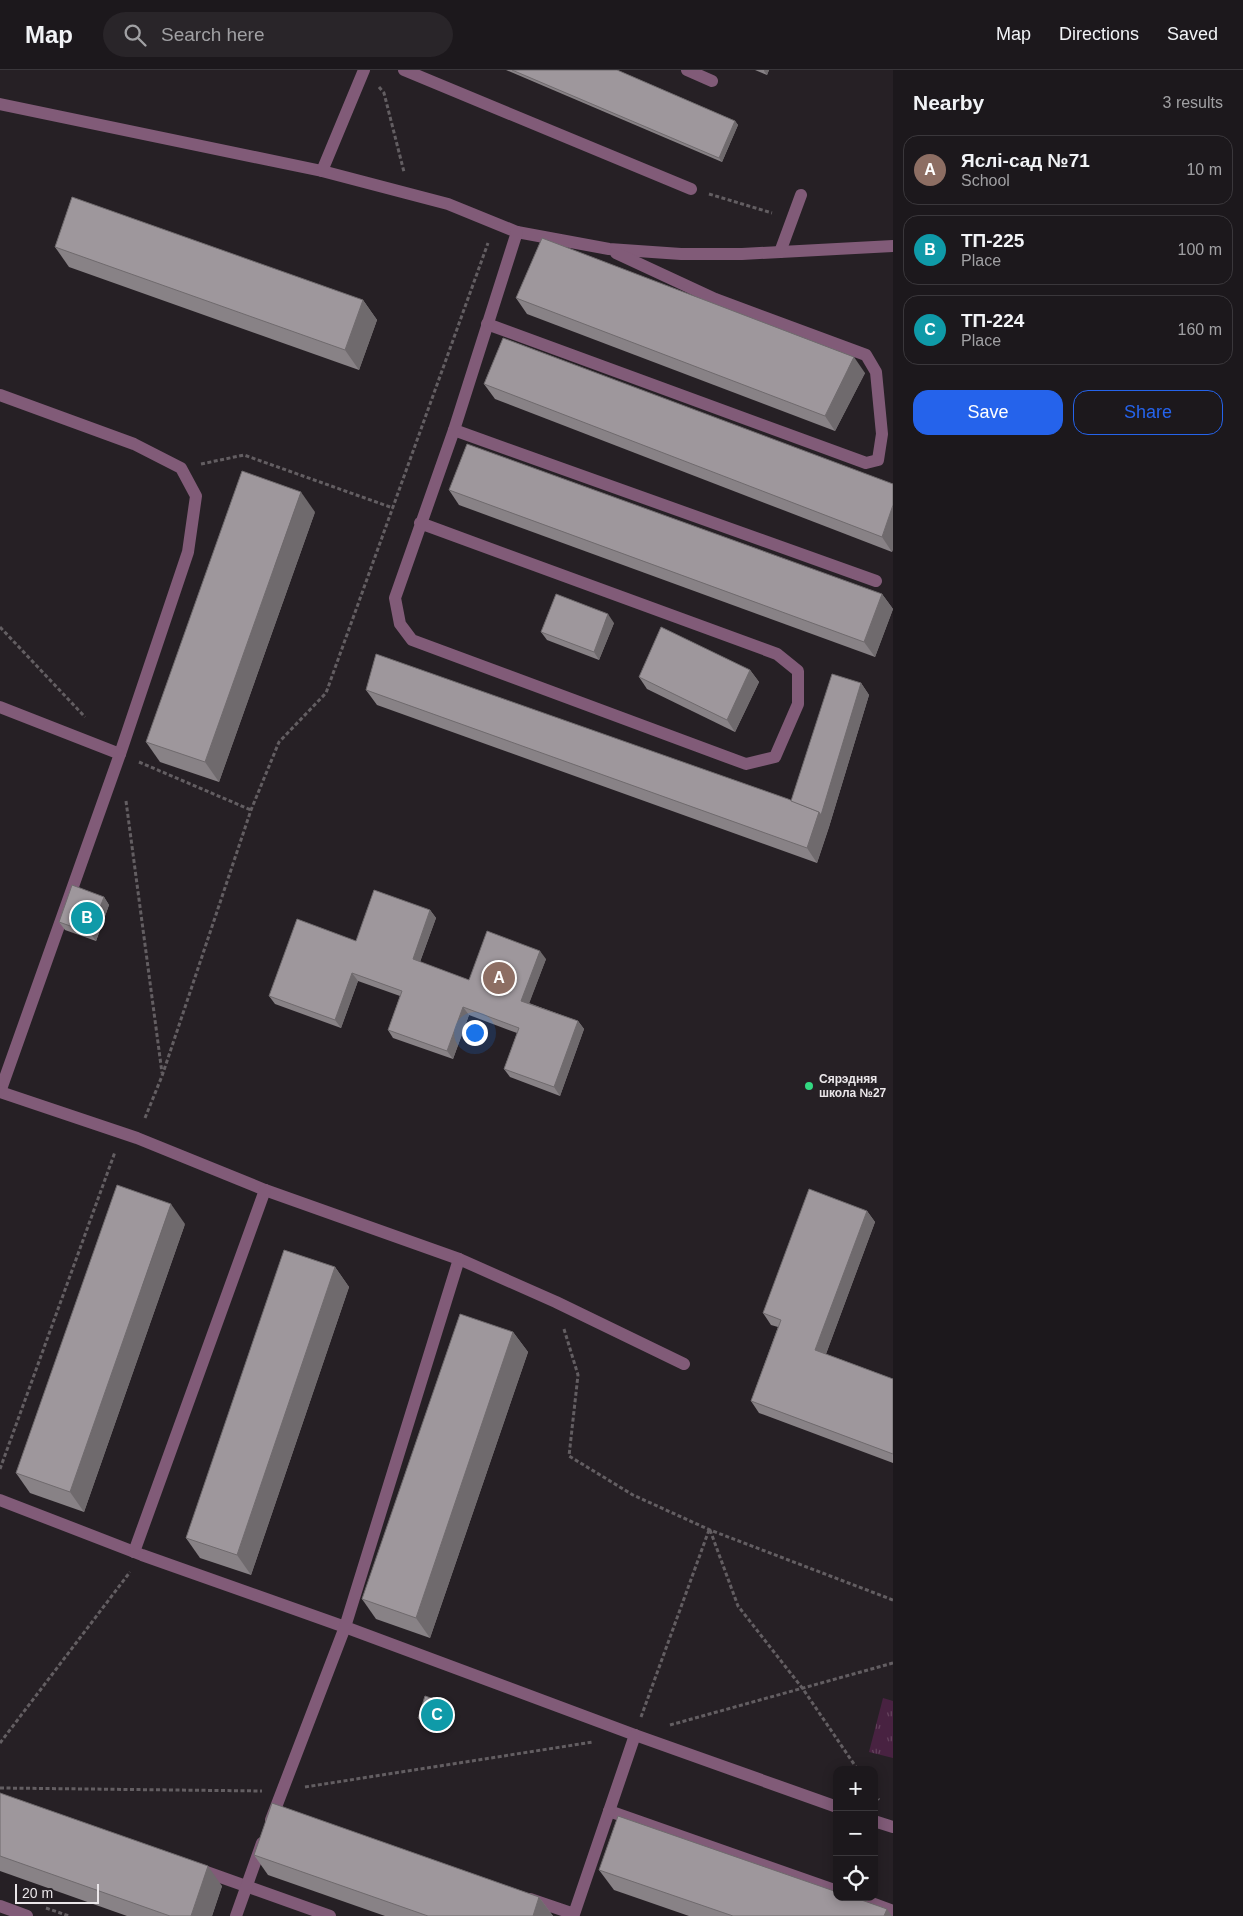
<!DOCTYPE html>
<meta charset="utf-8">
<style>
body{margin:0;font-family:Helvetica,sans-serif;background:#292529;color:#f1f3f6}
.controls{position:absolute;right:15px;bottom:15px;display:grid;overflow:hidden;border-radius:10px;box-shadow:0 2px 12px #0003}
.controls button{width:45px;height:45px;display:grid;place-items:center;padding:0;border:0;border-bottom:1px solid #3a373b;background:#1c181c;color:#f1f3f6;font:25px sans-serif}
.scale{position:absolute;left:15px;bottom:12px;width:84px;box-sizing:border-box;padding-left:5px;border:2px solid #eae6e9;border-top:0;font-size:14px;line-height:18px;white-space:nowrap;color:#eae6e9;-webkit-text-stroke:4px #262025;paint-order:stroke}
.you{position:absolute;left:474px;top:962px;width:18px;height:18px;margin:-12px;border:4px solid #fff;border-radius:50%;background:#1a73e8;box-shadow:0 0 0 8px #1a73e833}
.badge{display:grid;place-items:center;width:32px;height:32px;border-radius:50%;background:#2563eb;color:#fff;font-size:16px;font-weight:700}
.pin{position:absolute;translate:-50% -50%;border:2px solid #fff;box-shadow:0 1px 5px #0006}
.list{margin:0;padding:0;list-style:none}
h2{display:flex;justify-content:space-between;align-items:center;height:65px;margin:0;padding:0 20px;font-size:21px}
h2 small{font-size:16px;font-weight:400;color:#a0a0a3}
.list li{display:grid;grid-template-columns:32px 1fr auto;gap:15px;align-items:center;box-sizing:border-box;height:70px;margin:0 10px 10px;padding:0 10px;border:1px solid #3a373b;border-radius:15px}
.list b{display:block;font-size:19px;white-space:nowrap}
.list p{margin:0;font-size:16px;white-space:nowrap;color:#a0a0a3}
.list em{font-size:16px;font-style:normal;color:#a0a0a3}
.actions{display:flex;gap:10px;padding:15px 20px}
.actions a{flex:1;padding:11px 0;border:1px solid #2563eb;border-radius:15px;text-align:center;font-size:18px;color:#2563eb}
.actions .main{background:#2563eb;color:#fff}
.icon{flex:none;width:28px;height:28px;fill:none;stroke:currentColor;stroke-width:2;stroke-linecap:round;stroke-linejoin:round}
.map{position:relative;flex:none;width:893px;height:1846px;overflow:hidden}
header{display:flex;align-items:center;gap:30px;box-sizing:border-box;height:70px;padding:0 25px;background:#1c181c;border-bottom:1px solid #3a373b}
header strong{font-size:24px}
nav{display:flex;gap:28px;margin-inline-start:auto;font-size:18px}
.search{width:350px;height:45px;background:#292529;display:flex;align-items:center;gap:12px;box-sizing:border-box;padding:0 18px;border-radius:28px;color:#a0a0a3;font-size:19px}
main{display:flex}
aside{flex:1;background:#1c181c}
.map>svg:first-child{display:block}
.park{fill:url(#park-tufts)}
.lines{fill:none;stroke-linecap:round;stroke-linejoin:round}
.path{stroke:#635e62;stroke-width:3;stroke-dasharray:4 2.5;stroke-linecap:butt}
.service{stroke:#815b78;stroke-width:12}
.wall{fill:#888286}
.shaded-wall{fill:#6f6a6d}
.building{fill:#9e979c;stroke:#6f6a6d}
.poi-dot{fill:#33d882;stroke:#262025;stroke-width:2}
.labels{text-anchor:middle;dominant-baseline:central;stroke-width:5;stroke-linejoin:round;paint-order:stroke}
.poi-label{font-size:12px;font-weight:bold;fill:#eae6e9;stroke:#262025;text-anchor:start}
</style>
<header>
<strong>Map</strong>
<div class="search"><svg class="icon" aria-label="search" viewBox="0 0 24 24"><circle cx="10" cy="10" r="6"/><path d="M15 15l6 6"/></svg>Search here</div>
<nav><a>Map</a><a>Directions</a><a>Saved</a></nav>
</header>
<main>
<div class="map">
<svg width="893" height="1846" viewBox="0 0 893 1846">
<defs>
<pattern id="park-tufts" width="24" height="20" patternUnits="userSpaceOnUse" patternTransform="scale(1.25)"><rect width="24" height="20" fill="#482241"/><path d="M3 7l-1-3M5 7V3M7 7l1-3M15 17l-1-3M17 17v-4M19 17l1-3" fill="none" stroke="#63425c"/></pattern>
</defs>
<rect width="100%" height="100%" fill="#262025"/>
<polygon class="park" points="883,1628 893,1631 893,1688 869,1682"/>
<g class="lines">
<g class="path">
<polyline points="379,17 384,23 404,102"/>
<polyline points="709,124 772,143"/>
<polyline points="201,394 244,385 393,438"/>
<polyline points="0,557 85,647"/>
<polyline points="139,692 251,740"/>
<polyline points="126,731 162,1003"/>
<polyline points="145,1048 162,1006 251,740 279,672 326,623 488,173"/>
<polyline points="564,1259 578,1305 569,1386 633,1425 710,1460 893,1530"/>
<polyline points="0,1399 115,1082"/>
<polyline points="710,1460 738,1536 803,1619 858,1700"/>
<polyline points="641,1647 709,1460"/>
<polyline points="670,1655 893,1593"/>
<polyline points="0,1673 130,1502"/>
<polyline points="305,1717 593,1672"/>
<polyline points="0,1718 262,1721"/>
<polyline points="874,1724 879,1730"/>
<polyline points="46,1838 69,1846"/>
</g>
<g class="service">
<polyline points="404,0 691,119"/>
<polyline points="687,0 712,11"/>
<polyline points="0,34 322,101 448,134 517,162 609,179 681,184 742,184 893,176"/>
<polyline points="322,101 364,0"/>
<polyline points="780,182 801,125"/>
<polyline points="487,254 866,393 878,390 882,364 876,302 866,285 715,229 616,183"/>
<polyline points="0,325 134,374 181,398 196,426 188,482 120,684"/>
<polyline points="454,360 876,511"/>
<polyline points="420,453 777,584 798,601 798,634 775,687 746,694 412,570 400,554 395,528 454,360 517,162"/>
<polyline points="0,637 120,684 0,1022"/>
<polyline points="0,1022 137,1068 265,1120 459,1189 556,1232 684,1294"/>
<polyline points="0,1430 142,1485 345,1557 635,1665 837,1737"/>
<polyline points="134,1482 265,1120"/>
<polyline points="609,1741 837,1821"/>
<polyline points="271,1750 345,1557 459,1189"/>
<polyline points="874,1751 893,1757"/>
<polyline points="198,1799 330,1846"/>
<polyline points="855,1827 893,1841"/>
<polyline points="530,1829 574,1844 635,1665"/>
<polyline points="0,1836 27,1846"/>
<polyline points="236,1846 262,1773"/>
</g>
</g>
<g class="wall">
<polygon points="506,0 617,0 735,51 738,55 722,92"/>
<polygon points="755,0 769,0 767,5"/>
<polygon points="55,177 363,230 377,250 359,300 69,197"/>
<polygon points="516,228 865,303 835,361 527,244"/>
<polygon points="484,314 893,414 893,479 892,482 495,329"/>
<polygon points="449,420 882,524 893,539 875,587 459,435"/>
<polygon points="315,442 219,712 160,692 146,672"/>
<polygon points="614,553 599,590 547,570 541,562"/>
<polygon points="750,600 759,612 735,662 647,619 639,607"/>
<polygon points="861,613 869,625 829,757 817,793 377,635 366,620 791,731"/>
<polygon points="104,827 109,835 96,871 65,860 59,852"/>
<polygon points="430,840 436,848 420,892 469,910 546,889 529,933 578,951 584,959 560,1026 510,1007 504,999 517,963 469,945 453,989 393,968 388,960 400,926 358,911 341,958 275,934 269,926 356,871"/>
<polygon points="867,1141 875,1152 826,1284 893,1309 893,1393 759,1343 751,1331 778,1257 771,1255 763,1243"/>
<polygon points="185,1154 84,1442 30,1423 16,1403"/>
<polygon points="335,1197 349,1217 251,1505 200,1488 186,1468"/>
<polygon points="513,1262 528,1282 430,1568 376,1549 362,1529"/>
<polygon points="454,1639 447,1660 421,1652 418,1648"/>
<polygon points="0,1723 222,1816 212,1846 127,1846 0,1801"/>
<polygon points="254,1785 539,1827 553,1846 385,1846 268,1805"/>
<polygon points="599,1800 892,1846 689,1846 614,1820"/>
</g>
<g class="shaded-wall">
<polygon points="764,0 769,0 767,5 764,1"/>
<polygon points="735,51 738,55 722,92 719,88"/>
<polygon points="363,230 377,250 359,300 345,280"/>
<polygon points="854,287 865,303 835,361 825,346"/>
<polygon points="301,422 315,442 219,712 205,692"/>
<polygon points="893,435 893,479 892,482 882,467"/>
<polygon points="882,524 893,539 875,587 864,572"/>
<polygon points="608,544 614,553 599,590 594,582"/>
<polygon points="750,600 759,612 735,662 727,650"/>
<polygon points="861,613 869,625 829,757 817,793 807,778"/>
<polygon points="104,827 109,835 96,871 90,863"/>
<polygon points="430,840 436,848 418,897 413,889"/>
<polygon points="540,881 546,889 527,939 521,931"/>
<polygon points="352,903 358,911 341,958 335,950"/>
<polygon points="463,937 469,945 453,989 447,981"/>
<polygon points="578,951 584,959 560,1026 554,1017"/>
<polygon points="171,1134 185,1154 84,1442 70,1422"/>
<polygon points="867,1141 875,1152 823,1292 815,1280"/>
<polygon points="335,1197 349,1217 251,1505 237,1485"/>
<polygon points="513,1262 528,1282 430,1568 416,1548"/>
<polygon points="451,1635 454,1639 447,1660 444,1656"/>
<polygon points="208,1796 222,1816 212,1846 191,1846"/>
<polygon points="539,1827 553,1846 533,1846"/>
<polygon points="887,1839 892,1846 884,1846"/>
</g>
<g class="building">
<polygon points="512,0 617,0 735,51 719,88"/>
<polygon points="72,127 363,230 345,280 55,177"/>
<polygon points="542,168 854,287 825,346 516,228"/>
<polygon points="503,268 893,414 893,435 882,467 484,314"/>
<polygon points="467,374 882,524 864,572 449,420"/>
<polygon points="242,401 301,422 205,692 146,672"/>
<polygon points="556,524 608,544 594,582 541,562"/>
<polygon points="661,557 750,600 727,650 639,607"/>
<polygon points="376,584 788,729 819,742 807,778 366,620"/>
<polygon points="832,604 861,613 821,745 819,742 791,731"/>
<polygon points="72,815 104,827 90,863 59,852"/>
<polygon points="374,820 430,840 413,889 469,910 487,861 540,881 521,931 578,951 554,1017 504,999 519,958 463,937 447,981 388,960 402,921 352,903 335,950 269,926 297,849 356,871"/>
<polygon points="117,1115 171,1134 70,1422 16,1403"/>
<polygon points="809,1119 867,1141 815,1280 893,1309 893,1384 751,1331 781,1250 763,1243"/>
<polygon points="284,1180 335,1197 237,1485 186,1468"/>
<polygon points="460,1244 513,1262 416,1548 362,1529"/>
<polygon points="425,1626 451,1635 444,1656 418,1648"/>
<polygon points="0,1723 208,1796 191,1846 170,1846 0,1786"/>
<polygon points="272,1733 539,1827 533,1846 428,1846 254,1785"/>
<polygon points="618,1746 837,1822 837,1827 853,1827 887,1839 884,1846 733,1846 599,1800"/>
</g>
<circle class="poi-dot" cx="809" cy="1016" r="5"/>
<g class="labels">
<g class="poi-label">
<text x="819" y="1009">Сярэдняя<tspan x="819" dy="14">школа №27</tspan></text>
</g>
</g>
</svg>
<div class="controls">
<button>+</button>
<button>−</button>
<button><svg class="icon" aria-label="locate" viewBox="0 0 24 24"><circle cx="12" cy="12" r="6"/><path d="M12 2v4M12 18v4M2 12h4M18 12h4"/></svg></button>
</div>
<div class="scale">20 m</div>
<div class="you"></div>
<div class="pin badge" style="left:499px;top:908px;background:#8d6e63">A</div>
<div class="pin badge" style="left:87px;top:848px;background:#0f9aa8">B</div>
<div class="pin badge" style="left:437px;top:1645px;background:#0f9aa8">C</div>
</div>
<aside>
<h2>Nearby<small>3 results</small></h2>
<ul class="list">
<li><span class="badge" style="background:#8d6e63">A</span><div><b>Яслі-сад №71</b><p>School</p></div><em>10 m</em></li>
<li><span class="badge" style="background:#0f9aa8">B</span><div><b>ТП-225</b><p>Place</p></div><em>100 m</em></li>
<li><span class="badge" style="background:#0f9aa8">C</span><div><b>ТП-224</b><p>Place</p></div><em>160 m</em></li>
</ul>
<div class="actions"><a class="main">Save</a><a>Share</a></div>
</aside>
</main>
